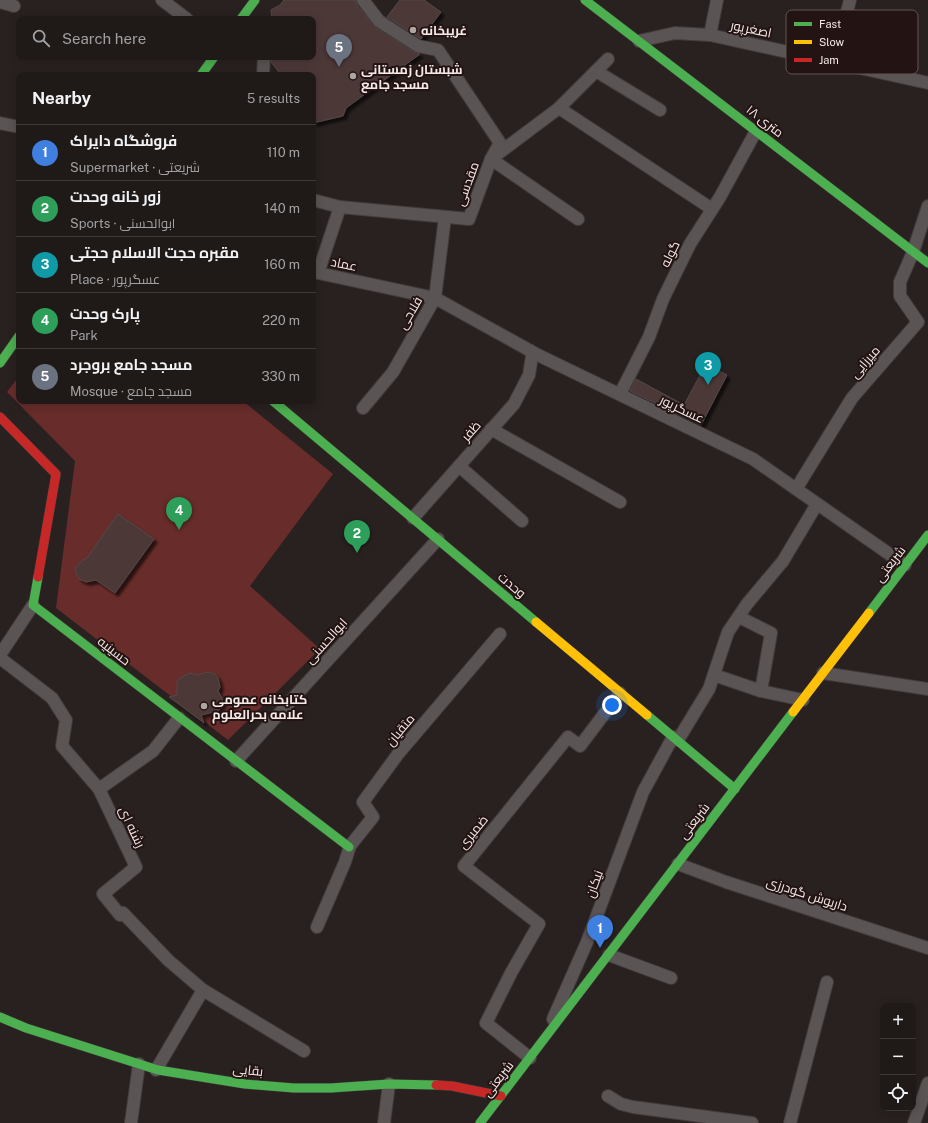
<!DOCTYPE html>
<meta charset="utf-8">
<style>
body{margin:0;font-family:"Public Sans",Cairo,sans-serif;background:#272221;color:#f1f3f6}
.controls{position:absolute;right:12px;bottom:12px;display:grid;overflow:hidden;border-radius:8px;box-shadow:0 2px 10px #0003}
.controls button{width:36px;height:36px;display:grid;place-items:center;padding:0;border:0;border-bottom:1px solid #3c3837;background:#1f1918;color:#f1f3f6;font:20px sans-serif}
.you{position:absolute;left:612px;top:705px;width:14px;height:14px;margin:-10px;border:3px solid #fff;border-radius:50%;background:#1a73e8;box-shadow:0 0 0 6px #1a73e833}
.badge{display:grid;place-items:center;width:26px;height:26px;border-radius:50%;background:#7c3aed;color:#fff;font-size:13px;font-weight:700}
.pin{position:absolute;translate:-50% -33px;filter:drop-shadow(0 1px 2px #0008)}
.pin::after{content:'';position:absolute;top:21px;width:14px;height:12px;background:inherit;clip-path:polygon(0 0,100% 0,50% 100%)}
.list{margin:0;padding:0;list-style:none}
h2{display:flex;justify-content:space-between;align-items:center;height:52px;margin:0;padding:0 16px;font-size:17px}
h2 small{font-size:13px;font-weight:400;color:#a1a0a2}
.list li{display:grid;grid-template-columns:26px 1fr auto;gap:12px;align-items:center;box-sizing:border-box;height:56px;padding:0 16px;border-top:1px solid #3c3837}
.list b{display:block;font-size:15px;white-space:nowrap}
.list p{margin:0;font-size:13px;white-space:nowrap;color:#a1a0a2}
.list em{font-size:13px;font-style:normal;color:#a1a0a2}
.icon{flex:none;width:22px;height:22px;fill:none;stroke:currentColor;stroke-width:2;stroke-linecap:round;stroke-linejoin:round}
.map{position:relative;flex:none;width:928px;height:1123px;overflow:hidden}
.search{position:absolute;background:#1f1918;box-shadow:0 2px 10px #0003;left:16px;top:16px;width:300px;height:44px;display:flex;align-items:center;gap:10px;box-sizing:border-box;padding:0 14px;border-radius:8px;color:#a1a0a2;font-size:15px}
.panel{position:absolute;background:#1f1918;box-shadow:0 2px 10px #0003;left:16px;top:72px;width:300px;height:332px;border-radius:8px}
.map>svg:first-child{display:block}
.green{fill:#682c2a}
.building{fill:#4e3939;stroke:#514948;filter:url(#shadow)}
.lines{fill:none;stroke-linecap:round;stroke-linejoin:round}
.street-casing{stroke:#423b3b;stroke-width:14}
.fast-casing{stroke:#423b3b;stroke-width:10}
.slow-casing{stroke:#423b3b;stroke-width:10}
.jam-casing{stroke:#423b3b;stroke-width:10}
.street{stroke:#5a5454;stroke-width:12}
.fast{stroke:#4caf50;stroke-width:9}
.slow{stroke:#ffc107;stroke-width:9}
.jam{stroke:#c62828;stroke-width:9}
.poi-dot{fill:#aea4a2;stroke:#231413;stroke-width:1.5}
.labels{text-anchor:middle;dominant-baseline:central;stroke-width:4;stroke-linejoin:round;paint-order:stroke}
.street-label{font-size:13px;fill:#f5eae8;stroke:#231413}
.poi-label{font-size:13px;font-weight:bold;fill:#f5eae8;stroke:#231413;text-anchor:start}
.key{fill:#231413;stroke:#625453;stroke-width:1}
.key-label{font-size:11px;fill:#f5eae8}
</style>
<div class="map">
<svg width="928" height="1123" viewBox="0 0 928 1123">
<defs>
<filter id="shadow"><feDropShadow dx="3.5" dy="3.5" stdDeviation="1" flood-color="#0009"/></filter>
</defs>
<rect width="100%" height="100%" fill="#292120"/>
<polygon class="green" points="19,376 19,401 243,401 333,474 250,586 320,649 228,740 56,608 75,461 7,392"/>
<g class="building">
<polygon points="284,0 356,0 357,5 375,27 414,52 420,54 346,108 343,116 313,123 313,75 281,75 271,62 271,57 313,57 313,19 272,19 271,10 280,5"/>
<polygon points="400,0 424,0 441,12 421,39 387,17"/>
<polygon points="706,364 727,375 701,425 630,391 636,379 684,405"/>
<polygon points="118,514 154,539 115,593 96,580 86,582 79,579 75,571 76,567 83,560 87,558"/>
<polygon points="208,672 215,674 218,678 220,687 218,691 222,698 223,703 218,711 201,715 204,723 169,697 177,695 177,682 180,678 190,673 197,675"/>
</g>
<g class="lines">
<g class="street-casing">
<g id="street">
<polyline points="162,0 187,19"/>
<polyline points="363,0 379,21 418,46 438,50 500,143 491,159 578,219"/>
<polyline points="0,2 14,6"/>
<polyline points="710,35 717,0"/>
<polyline points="639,41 675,33 710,35 928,83"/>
<polyline points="834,62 850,0"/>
<polyline points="596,71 660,110"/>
<polyline points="263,75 264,57"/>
<polyline points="559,108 712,209"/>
<polyline points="0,123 19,127"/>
<polyline points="313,200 340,207 318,273 435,298 538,355 753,459 905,565"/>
<polyline points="340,207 469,219 491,159 559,108 608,59"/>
<polyline points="620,394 649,337 663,299 690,244 720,197 756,131"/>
<polyline points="363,408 393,372 435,298 445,217"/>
<polyline points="491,429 620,502"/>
<polyline points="459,466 522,521"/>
<polyline points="796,489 852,398 918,322 900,296 900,282 913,252 928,206"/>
<polyline points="413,518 514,404 529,375 532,356 531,351"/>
<polyline points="739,617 771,633 761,691"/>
<polyline points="0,655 33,605"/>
<polyline points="0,658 52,698 66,720 62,746 99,789 136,867 103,894 120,915 123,913 168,960 203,990 304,1051"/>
<polyline points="823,673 928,689"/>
<polyline points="714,675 761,691 803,700"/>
<polyline points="678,740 709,689 728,632 747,604 783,561 817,504"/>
<polyline points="236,761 438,539"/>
<polyline points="99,789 153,751 179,718"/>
<polyline points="678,864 726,882 928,948"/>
<polyline points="317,927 345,862 350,846 373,817 363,802 398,754 500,634"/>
<polyline points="609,955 671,978"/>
<polyline points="553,1019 587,942 643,792 673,737"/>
<polyline points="530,1058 486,1023 511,973 539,924 464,866 568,737 580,746 620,693"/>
<polyline points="156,1070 203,990"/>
<polyline points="608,1096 621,1104 633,1107 752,1123"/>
<polyline points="131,1123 139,1064"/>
<polyline points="384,1123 389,1084"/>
<polyline points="790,1123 827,982"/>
<polyline points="914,1123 928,1083"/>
</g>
</g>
<g class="fast-casing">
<g id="fast">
<polyline points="585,0 928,263"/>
<polyline points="241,19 255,0"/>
<polyline points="201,75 214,57"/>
<polyline points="0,363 19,336"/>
<polyline points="273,401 536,622"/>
<polyline points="38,577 33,605 349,847"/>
<polyline points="869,613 928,535"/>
<polyline points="647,715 735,789"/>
<polyline points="0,1017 26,1028 158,1070 245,1084 294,1088 331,1088 389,1084 436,1085"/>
<polyline points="480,1123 793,712"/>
</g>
</g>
<g class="slow-casing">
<g id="slow">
<polyline points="536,622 647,715"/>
<polyline points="793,712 869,613"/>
</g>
</g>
<g class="jam-casing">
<g id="jam">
<polyline points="0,417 56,474 38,577"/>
<polyline points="436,1085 452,1086 501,1096"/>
</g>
</g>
<use href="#street" class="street"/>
<use href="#fast" class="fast"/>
<use href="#slow" class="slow"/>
<use href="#jam" class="jam"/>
</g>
<g class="poi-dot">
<circle cx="413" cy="30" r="4"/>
<circle cx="353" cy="76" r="4"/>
<circle cx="204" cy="706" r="4"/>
</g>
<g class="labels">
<g class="street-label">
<text transform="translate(751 29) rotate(12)">اصغرپور</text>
<text transform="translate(765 121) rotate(38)">۱۸ متری</text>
<text transform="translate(467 184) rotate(-70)">مقدسی</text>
<text transform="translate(670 254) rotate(-64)">گوله</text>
<text transform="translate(344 264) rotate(12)">عماد</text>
<text transform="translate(410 313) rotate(-60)">فلاحی</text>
<text transform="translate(865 362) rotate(-49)">میرزایی</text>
<text transform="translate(682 409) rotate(26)">عسگرپور</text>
<text transform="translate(471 431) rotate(-49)">ظفر</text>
<text transform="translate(890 564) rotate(-53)">شریعتی</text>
<text transform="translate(512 585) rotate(40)">وحدت</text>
<text transform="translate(326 641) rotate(-48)">ابوالحسنی</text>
<text transform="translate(114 651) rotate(38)">حسینیه</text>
<text transform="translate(400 730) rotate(-50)">متقیان</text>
<text transform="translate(694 821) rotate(-53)">شریعتی</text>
<text transform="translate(132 827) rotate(65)">رشنه ای</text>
<text transform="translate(473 832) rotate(-51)">ضمیری</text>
<text transform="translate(594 884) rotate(-70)">نیکان</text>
<text transform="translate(807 894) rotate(18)">داریوش گودرزی</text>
<text transform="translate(248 1070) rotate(6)">بقایی</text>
<text transform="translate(498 1079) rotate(-53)">شریعتی</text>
</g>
<g class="poi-label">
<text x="421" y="30">غریبخانه</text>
<text x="361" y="69">شبستان زمستانی<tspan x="361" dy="15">مسجد جامع</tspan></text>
<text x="212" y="699">کتابخانه عمومی<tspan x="212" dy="15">علامه بحرالعلوم</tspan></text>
</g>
</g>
<rect x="786" y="10" width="132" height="64" rx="6" class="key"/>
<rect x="794" y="22" width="18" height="4" fill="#4caf50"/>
<rect x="794" y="40" width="18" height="4" fill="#ffc107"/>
<rect x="794" y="58" width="18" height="4" fill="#c62828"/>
<g class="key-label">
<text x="819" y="28">Fast</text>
<text x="819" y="46">Slow</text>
<text x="819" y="64">Jam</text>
</g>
</svg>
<div class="controls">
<button>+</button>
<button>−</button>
<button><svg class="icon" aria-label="locate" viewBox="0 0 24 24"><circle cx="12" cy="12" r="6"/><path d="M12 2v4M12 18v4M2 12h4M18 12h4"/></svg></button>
</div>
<div class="you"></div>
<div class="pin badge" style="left:600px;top:948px;background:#3f7fe0">1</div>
<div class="pin badge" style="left:357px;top:553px;background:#2e9e5b">2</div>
<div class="pin badge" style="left:708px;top:385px;background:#0f9aa8">3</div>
<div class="pin badge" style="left:179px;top:530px;background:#2e9e5b">4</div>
<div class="pin badge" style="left:339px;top:67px;background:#6b7280">5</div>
<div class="search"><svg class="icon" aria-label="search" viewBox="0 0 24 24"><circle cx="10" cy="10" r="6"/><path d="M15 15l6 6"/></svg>Search here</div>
<section class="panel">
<h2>Nearby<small>5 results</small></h2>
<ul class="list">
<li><span class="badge" style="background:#3f7fe0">1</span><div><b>فروشگاه دایراک</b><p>Supermarket · شریعتی</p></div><em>110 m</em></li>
<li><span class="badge" style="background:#2e9e5b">2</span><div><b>زور خانه وحدت</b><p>Sports · ابوالحسنی</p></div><em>140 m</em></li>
<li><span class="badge" style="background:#0f9aa8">3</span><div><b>مقبره حجت الاسلام حجتی</b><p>Place · عسگرپور</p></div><em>160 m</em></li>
<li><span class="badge" style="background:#2e9e5b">4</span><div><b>پارک وحدت</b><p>Park</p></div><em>220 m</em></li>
<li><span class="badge" style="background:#6b7280">5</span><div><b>مسجد جامع بروجرد</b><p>Mosque · مسجد جامع</p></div><em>330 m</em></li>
</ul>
</section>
</div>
